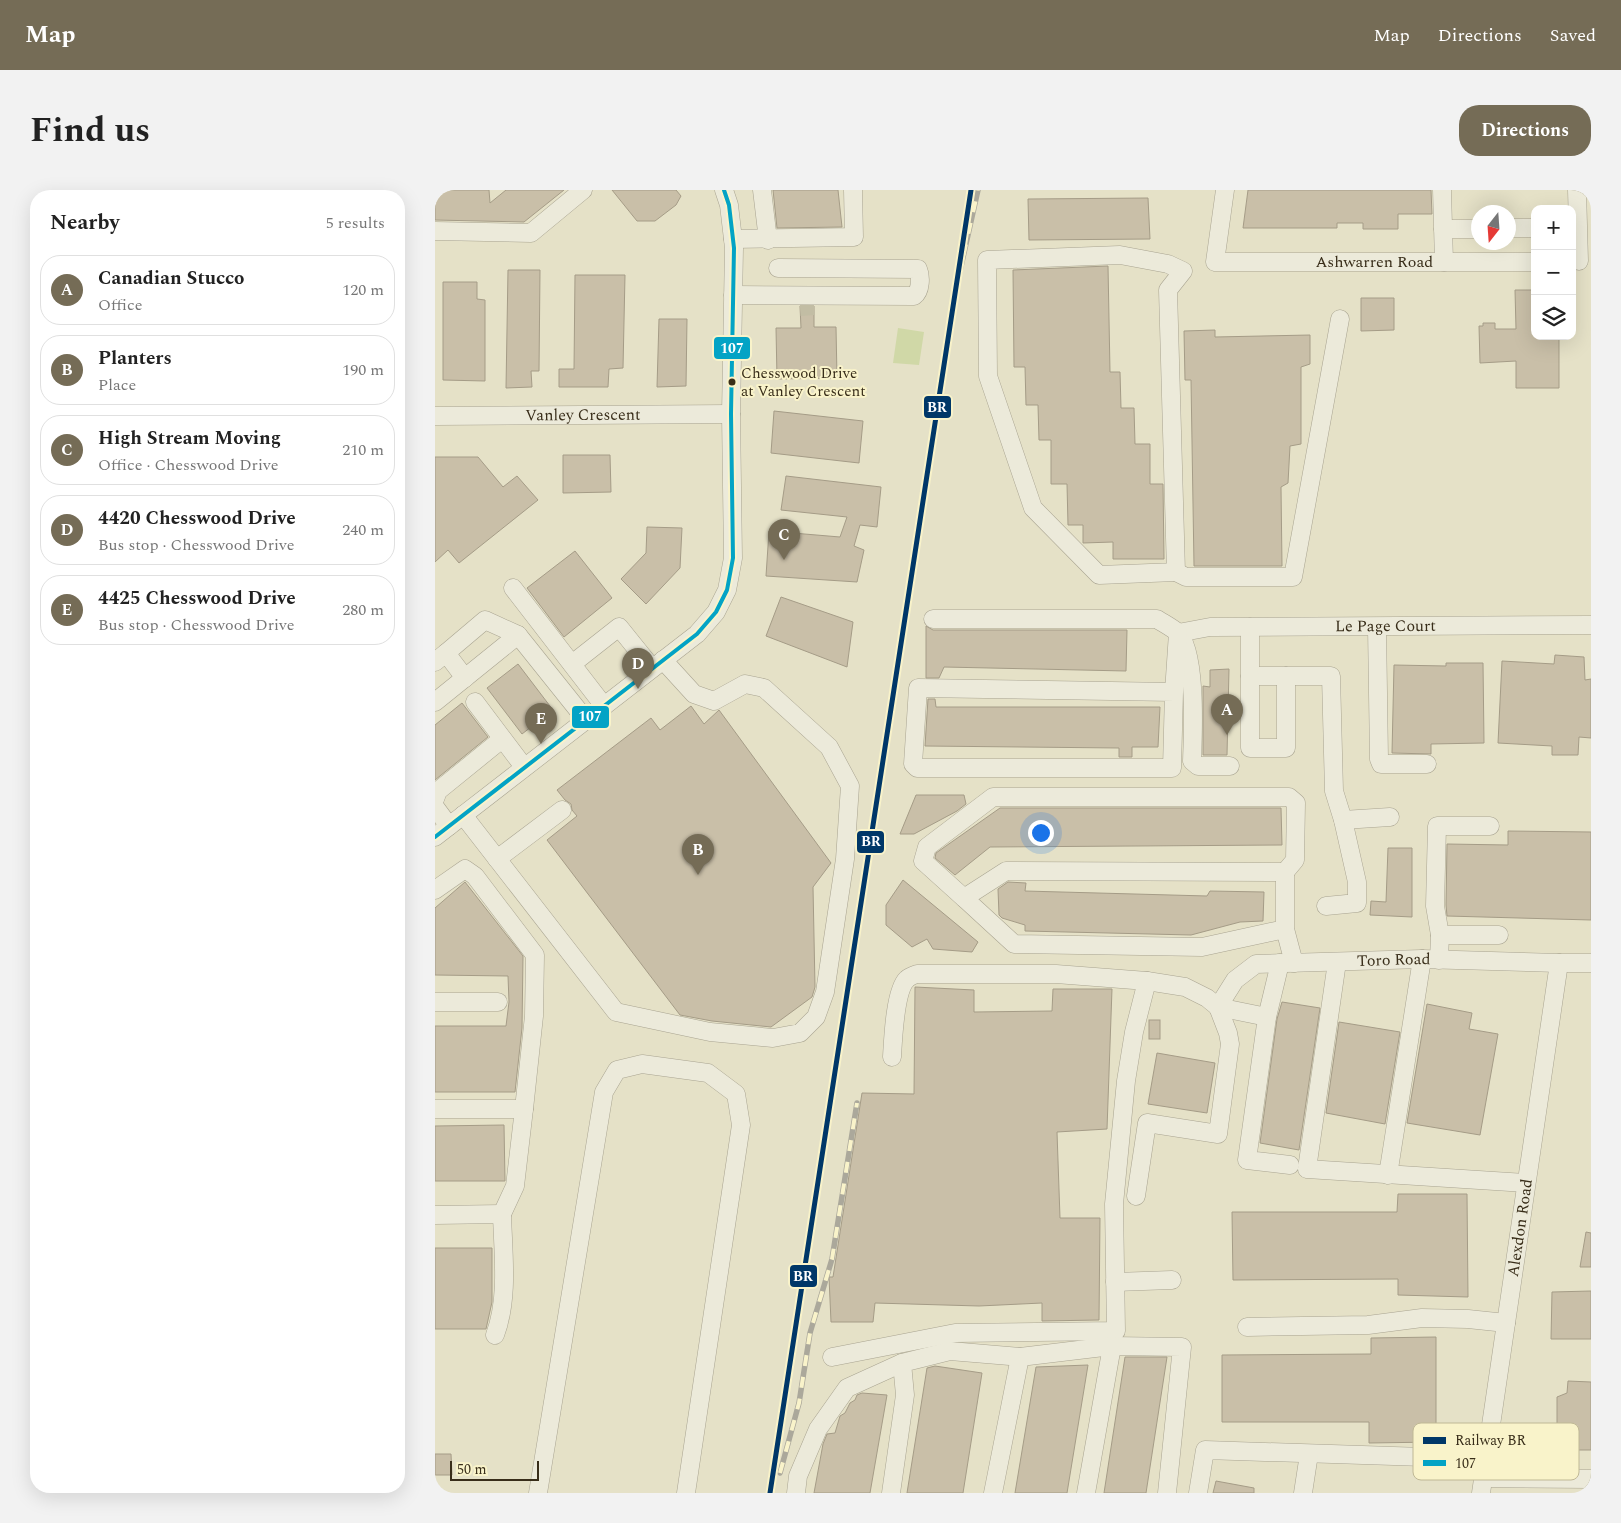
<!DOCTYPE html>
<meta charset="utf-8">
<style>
body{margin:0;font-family:Spectral,serif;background:#f2f2f2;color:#222}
.controls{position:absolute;right:15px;top:15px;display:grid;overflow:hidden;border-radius:10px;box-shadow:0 5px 20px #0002}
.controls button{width:45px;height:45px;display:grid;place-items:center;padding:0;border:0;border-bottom:1px solid #e0e0e0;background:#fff;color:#222;font:25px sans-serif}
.compass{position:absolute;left:1036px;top:15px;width:45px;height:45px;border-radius:50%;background:#fff;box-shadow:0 5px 20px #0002;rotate:197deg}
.scale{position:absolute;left:15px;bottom:12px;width:89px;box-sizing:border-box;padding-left:5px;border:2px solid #382d19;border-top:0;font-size:14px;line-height:18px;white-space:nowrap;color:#382d19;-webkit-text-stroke:4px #f9f3ca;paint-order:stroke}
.you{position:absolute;left:605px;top:642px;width:18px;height:18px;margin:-12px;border:4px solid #fff;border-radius:50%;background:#1a73e8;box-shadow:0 0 0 8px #1a73e833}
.badge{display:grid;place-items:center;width:32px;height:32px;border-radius:50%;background:#756c56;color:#fff;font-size:16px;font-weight:700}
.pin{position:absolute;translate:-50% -41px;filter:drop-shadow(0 1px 2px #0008)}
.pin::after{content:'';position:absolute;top:26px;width:18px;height:15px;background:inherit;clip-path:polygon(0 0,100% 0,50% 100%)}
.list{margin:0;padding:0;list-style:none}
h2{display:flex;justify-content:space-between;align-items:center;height:65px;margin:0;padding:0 20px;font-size:21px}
h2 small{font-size:16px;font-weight:400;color:#767676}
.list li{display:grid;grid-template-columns:32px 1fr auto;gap:15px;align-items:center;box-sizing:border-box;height:70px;margin:0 10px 10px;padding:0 10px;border:1px solid #e0e0e0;border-radius:20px}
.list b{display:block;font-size:19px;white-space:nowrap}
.list p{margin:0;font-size:16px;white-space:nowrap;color:#767676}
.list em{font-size:16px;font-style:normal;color:#767676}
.icon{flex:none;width:28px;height:28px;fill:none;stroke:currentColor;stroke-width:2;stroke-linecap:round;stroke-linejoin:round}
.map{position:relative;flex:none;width:1156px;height:1303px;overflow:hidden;border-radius:20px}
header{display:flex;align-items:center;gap:30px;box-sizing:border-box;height:70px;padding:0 25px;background:#756c56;color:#fff}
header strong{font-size:24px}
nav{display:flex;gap:28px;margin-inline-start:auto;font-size:18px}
.intro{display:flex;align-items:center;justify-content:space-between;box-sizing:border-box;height:120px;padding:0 30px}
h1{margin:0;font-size:35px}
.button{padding:12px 22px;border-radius:20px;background:#756c56;color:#fff;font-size:18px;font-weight:700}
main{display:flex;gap:30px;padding:0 30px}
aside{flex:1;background:#fff;border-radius:20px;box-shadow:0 5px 20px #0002}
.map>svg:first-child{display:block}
.green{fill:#d0d8a7}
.building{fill:#c9bfa8;stroke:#a59c87}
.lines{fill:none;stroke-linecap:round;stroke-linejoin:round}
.minor-tunnel{stroke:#c2bda4;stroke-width:18;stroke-dasharray:18 9;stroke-linecap:butt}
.minor-casing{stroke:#a9a491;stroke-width:19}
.minor{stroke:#eceada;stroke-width:18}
.rail-casing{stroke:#aba89b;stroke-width:5.5}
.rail{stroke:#f9f3ca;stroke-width:4;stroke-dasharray:11;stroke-linecap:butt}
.bus-1-casing{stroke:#f9f3ca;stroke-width:8}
.bus-1{stroke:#03a3c5;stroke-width:4}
.rail-1-casing{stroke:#f9f3ca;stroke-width:9}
.rail-1{stroke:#003768;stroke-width:5}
.bus-dot{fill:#382d19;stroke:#f9f3ca;stroke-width:2}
.labels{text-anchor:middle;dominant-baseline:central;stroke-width:4;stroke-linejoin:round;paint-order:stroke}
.bus-label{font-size:15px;fill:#382d19;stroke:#f9f3ca;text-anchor:start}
.street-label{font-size:16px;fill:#382d19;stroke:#f9f3ca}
.key{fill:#f9f3ca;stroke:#bfb895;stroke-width:1}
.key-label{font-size:14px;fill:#382d19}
.line-badge{stroke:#f9f3ca;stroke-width:2}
.badge-label{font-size:14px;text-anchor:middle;font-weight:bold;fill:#fff}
</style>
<header>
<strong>Map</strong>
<nav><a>Map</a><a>Directions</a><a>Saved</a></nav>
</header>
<div class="intro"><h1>Find us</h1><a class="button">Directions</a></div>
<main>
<aside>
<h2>Nearby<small>5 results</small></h2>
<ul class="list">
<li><span class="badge">A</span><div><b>Canadian Stucco</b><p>Office</p></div><em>120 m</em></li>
<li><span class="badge">B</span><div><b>Planters</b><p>Place</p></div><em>190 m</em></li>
<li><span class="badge">C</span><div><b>High Stream Moving</b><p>Office · Chesswood Drive</p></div><em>210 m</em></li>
<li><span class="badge">D</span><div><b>4420 Chesswood Drive</b><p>Bus stop · Chesswood Drive</p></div><em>240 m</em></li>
<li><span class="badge">E</span><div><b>4425 Chesswood Drive</b><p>Bus stop · Chesswood Drive</p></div><em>280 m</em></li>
</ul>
</aside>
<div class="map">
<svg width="1156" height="1303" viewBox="0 0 1156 1303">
<rect width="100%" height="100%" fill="#e5e1c7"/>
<polygon class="green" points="463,138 489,142 484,175 458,173"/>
<g class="building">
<polygon points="0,0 54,0 55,13 71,0 129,0 89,32 0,30"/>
<polygon points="177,0 241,0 246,6 241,15 220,31 202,31"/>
<polygon points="338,0 403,0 407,37 342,38"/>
<polygon points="813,0 996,0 997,24 963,24 963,39 928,39 928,33 902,33 902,38 808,38"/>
<polygon points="713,8 715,49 594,50 593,9"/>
<polygon points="673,76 675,182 685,182 686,218 699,218 700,254 715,254 715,294 728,294 729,369 678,369 678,352 648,353 648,335 633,335 632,294 616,294 616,250 604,250 603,215 591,215 590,177 579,177 578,80"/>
<polygon points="73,80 105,80 104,181 96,181 97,197 71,198"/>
<polygon points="140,85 190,85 188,178 174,179 173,197 124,197 124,179 139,179"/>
<polygon points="8,92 42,92 42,109 50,110 50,191 8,190"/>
<polygon points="1080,100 1100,100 1100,146 1124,146 1124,198 1081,198 1081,171 1045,173 1044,136 1048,136 1048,133 1060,133 1060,139 1081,139"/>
<polygon points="926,108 959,108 959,140 926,141"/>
<polygon points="365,116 379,116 379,137 401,137 402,188 342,189 341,138 366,138"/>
<polygon points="224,129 252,129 251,196 222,197"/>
<polygon points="780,140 780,147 875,145 875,174 866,177 866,254 855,256 853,293 846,297 847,376 759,376 756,190 750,190 749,141"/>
<polygon points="339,221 428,231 424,273 336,263"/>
<polygon points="128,265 175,265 176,302 128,303"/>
<polygon points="0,267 43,267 68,297 82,286 103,310 24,373 13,360 0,372"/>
<polygon points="351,286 446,297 442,337 425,335 419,356 429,360 422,392 331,386 334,341 405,347 412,327 346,320"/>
<polygon points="212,337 247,338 245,378 211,414 186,389 211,363"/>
<polygon points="140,361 177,408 129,447 92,398"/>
<polygon points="346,407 418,432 412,477 331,446"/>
<polygon points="491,436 498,440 692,440 691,481 509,477 504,488 491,488"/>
<polygon points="1120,465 1149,467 1150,490 1156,489 1156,548 1144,547 1143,565 1117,565 1117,556 1063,553 1067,471 1119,474"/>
<polygon points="1011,473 1048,473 1049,553 996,554 996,564 957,563 959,475 1011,476"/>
<polygon points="83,474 118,520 87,544 52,498"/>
<polygon points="794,479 792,565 768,565 768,496 775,497 775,480"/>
<polygon points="493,509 500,509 501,517 725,517 723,557 697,557 697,567 684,567 684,558 490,556"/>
<polygon points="27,513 53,547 0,590 0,535"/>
<polygon points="256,516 269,534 284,520 396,673 378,697 380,797 377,807 336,837 277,831 245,825 112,650 142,626 137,620 136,614 130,610 122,600 216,528 225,540"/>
<polygon points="481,605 529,605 531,614 522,621 479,644 465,644"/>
<polygon points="565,618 846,618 847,655 555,657 520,685 500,668 501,663"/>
<polygon points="1073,641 1156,642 1156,730 1012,726 1011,715 1012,654 1073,655"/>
<polygon points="953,658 977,658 977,727 935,725 936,711 951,712"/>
<polygon points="468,690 543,752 537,762 498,759 492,749 477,757 451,735 451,715"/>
<polygon points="30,692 88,766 87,838 80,902 0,902 0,836 71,836 74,812 73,786 0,785 0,718"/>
<polygon points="573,692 591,693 590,701 772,706 775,701 829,702 828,731 805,732 756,745 590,741 590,735 567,728 564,725 563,699"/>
<polygon points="480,797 539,800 539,822 617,821 618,799 677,799 672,939 622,942 625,1028 665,1028 664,1130 607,1131 607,1113 544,1116 440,1113 438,1132 396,1132 394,1087 398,1087 427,903 479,904"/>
<polygon points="847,812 885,818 864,960 825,953 842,829"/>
<polygon points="992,814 1037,823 1034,839 1063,844 1045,945 972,933"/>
<rect x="714" y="830" width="11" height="19"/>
<polygon points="904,832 965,842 950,934 891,923"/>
<polygon points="722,863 780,873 772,923 713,914"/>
<polygon points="69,935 70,991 0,991 0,936"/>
<polygon points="963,1004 1032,1004 1033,1107 963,1105 963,1089 798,1090 797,1022 962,1022"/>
<polygon points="1151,1042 1156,1043 1156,1077 1145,1077"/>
<polygon points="0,1058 57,1058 57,1112 51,1139 0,1139"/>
<polygon points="1156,1101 1156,1149 1116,1149 1117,1102"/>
<polygon points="1001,1147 1001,1252 934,1253 934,1232 787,1232 787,1165 936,1164 936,1148"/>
<polygon points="690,1167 732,1167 711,1303 669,1303"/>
<polygon points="653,1175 632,1303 580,1303 601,1177"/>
<polygon points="500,1176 547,1183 528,1303 472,1303 492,1178"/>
<polygon points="1133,1191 1156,1192 1156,1260 1133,1260 1133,1248 1122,1248 1122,1207 1132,1203"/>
<polygon points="427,1203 452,1205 435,1303 379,1303 388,1254 392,1244 400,1243 405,1226 410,1223 415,1213 420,1210 422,1205"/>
<polygon points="0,1264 16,1264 17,1285 0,1285"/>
<polygon points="781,1291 819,1298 819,1303 778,1303"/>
</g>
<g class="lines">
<polyline class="minor-tunnel" points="365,117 379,116"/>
<g class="minor-casing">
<g id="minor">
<polyline points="327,0 333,50"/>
<path id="s1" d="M790,0l-10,72h320"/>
<polyline points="1007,0 1009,72"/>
<polyline points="1142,0 1144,71"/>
<polyline points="1074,38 1100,38"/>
<polyline points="1008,39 1044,39"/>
<polyline points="0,41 96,43 148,0"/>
<polyline points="298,49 419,47 418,0"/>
<polygon points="685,65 733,74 748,81 733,100 741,382 664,385 598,318 553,186 552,70"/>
<path d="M298,105l181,1c7,-5 7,-20 4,-27l-140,-1"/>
<path id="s2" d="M0,226l296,-2"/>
<polyline points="741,382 751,387 858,387 905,129"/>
<polyline points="78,398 169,516"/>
<path d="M498,429h224c6,4 14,8 20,13 20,17 16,102 15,129l6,5h32"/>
<polyline points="815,437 815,486 896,486 899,601 908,630 922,692 922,713 891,716"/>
<polyline points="942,437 944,569 946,574 992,574"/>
<path id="s3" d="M743,443l32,-6 381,-2"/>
<polyline points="11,463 50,430 83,445"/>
<polyline points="0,472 11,463 30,488"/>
<polyline points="137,474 184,437 217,478"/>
<polyline points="815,486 815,558 851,558 851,486"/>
<polyline points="739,502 483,498 478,574 482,578 737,578 739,502 743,443"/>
<polyline points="0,512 83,445 151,530"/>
<polyline points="40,512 89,577"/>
<polyline points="0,609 3,601 67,549"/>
<polyline points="0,617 14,636"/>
<polyline points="28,625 181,822 275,842 338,848 365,843 381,827 390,802 410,669 415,596 394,557 329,498 310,494 279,511 259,504 228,470"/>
<polyline points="908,630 955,627"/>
<polyline points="0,647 262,444 281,422 292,400 298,368 296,224 299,58 294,15 289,0"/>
<polyline points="62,669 127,620"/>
<polyline points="0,700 30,679 40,686 100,765 99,826 89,919 0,919"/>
<polyline points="529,708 488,671 492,657 558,607 854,607 861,613 860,670 850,682"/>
<polyline points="850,739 767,757 579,754 529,708 571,681 850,682 850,739 859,773"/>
<polyline points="1005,745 1000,716 1002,636 1055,636"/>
<polyline points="1004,770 1005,745 1064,745"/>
<polyline points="902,772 872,979 1091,993"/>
<polyline points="0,812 63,812"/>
<path id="s4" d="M783,817l17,-27 21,-16 166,-5 137,4h32"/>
<polyline points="832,827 845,773"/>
<path d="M457,867c1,-17 3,-67 15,-78 2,-2 7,-4 10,-5h139l91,7 38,6 22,11 11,9 49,10 -20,143 43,5"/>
<polyline points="953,985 987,769"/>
<polyline points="701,1006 712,933 783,944 795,854 793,843 783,817"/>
<polyline points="67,1024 80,996 89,919"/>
<path d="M0,1025l67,-1c1,39 7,84 -7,121"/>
<polyline points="680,1092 737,1090"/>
<polyline points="812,1137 933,1135 987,1128 1033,1129 1071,1133"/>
<polyline points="397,1167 520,1143 681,1141 679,1014 691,891 699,842 712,791"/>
<polyline points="1048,1288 1156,1289"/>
<polyline points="103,1303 169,902 182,880 207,874 273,883 301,904 306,935 251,1303"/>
<polyline points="361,1303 363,1286 383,1239 412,1198 467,1173"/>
<polyline points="456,1303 470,1205 467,1173 515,1161 585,1167"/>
<polyline points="558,1303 585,1167 677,1156 747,1157 732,1303"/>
<polyline points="651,1303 677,1156"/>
<polyline points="763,1303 770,1260 1051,1269"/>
<polyline points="868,1303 874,1264"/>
<path id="s5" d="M1046,1303l78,-530"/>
</g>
</g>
<use href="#minor" class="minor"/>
<g class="rail-casing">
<g id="rail">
<polyline points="519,108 543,0"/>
<polyline points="345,1283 364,1213 375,1143 397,1069 422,913"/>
</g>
</g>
<use href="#rail" class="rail"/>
<g class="bus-1-casing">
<polyline id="bus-1" points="0,647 262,444 281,422 292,400 298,368 296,224 299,58 294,15 289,0"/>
</g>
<use href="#bus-1" class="bus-1"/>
<g class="rail-1-casing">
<polyline id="rail-1" points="335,1303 536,0"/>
</g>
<use href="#rail-1" class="rail-1"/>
</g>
<circle class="bus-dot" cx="297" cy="192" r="4.5"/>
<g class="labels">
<g class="bus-label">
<text x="306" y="183">Chesswood Drive<tspan x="306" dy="18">at Vanley Crescent</tspan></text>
</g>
<g class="street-label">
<text stroke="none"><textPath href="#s1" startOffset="232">Ashwarren Road</textPath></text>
<text stroke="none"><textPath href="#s2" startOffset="148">Vanley Crescent</textPath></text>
<text stroke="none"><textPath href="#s3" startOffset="208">Le Page Court</textPath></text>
<text stroke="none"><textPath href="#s4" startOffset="196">Toro Road</textPath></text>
<text stroke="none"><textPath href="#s5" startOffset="268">Alexdon Road</textPath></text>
</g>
</g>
<rect x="978" y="1233" width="166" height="57" rx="8" class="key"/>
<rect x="988" y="1247" width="23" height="7" fill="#003768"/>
<rect x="988" y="1270" width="23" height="6" fill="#03a3c5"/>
<g class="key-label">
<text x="1020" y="1255">Railway BR</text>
<text x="1020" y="1278">107</text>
</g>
<g class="line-badge">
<rect x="278" y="146" width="38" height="24" rx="5" fill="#03a3c5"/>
<rect x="488" y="205" width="29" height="24" rx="5" fill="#003768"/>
<rect x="136" y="515" width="39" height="24" rx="5" fill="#03a3c5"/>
<rect x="421" y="640" width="29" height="24" rx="5" fill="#003768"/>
<rect x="354" y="1074" width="29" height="24" rx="5" fill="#003768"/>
</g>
<g class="badge-label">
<text x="297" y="163">107</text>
<text x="502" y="222">BR</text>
<text x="155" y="531">107</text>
<text x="436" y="656">BR</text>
<text x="368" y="1091">BR</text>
</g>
</svg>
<div class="controls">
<button>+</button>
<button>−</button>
<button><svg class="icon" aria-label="layers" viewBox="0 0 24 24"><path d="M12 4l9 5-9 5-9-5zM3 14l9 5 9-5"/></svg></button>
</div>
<svg class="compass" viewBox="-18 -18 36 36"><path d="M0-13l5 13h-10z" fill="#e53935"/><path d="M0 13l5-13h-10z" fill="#767676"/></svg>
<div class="scale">50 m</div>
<div class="you"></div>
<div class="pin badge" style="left:792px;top:545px">A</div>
<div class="pin badge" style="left:263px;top:685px">B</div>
<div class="pin badge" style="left:349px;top:370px">C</div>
<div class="pin badge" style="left:203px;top:499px">D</div>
<div class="pin badge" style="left:106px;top:554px">E</div>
</div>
</main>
